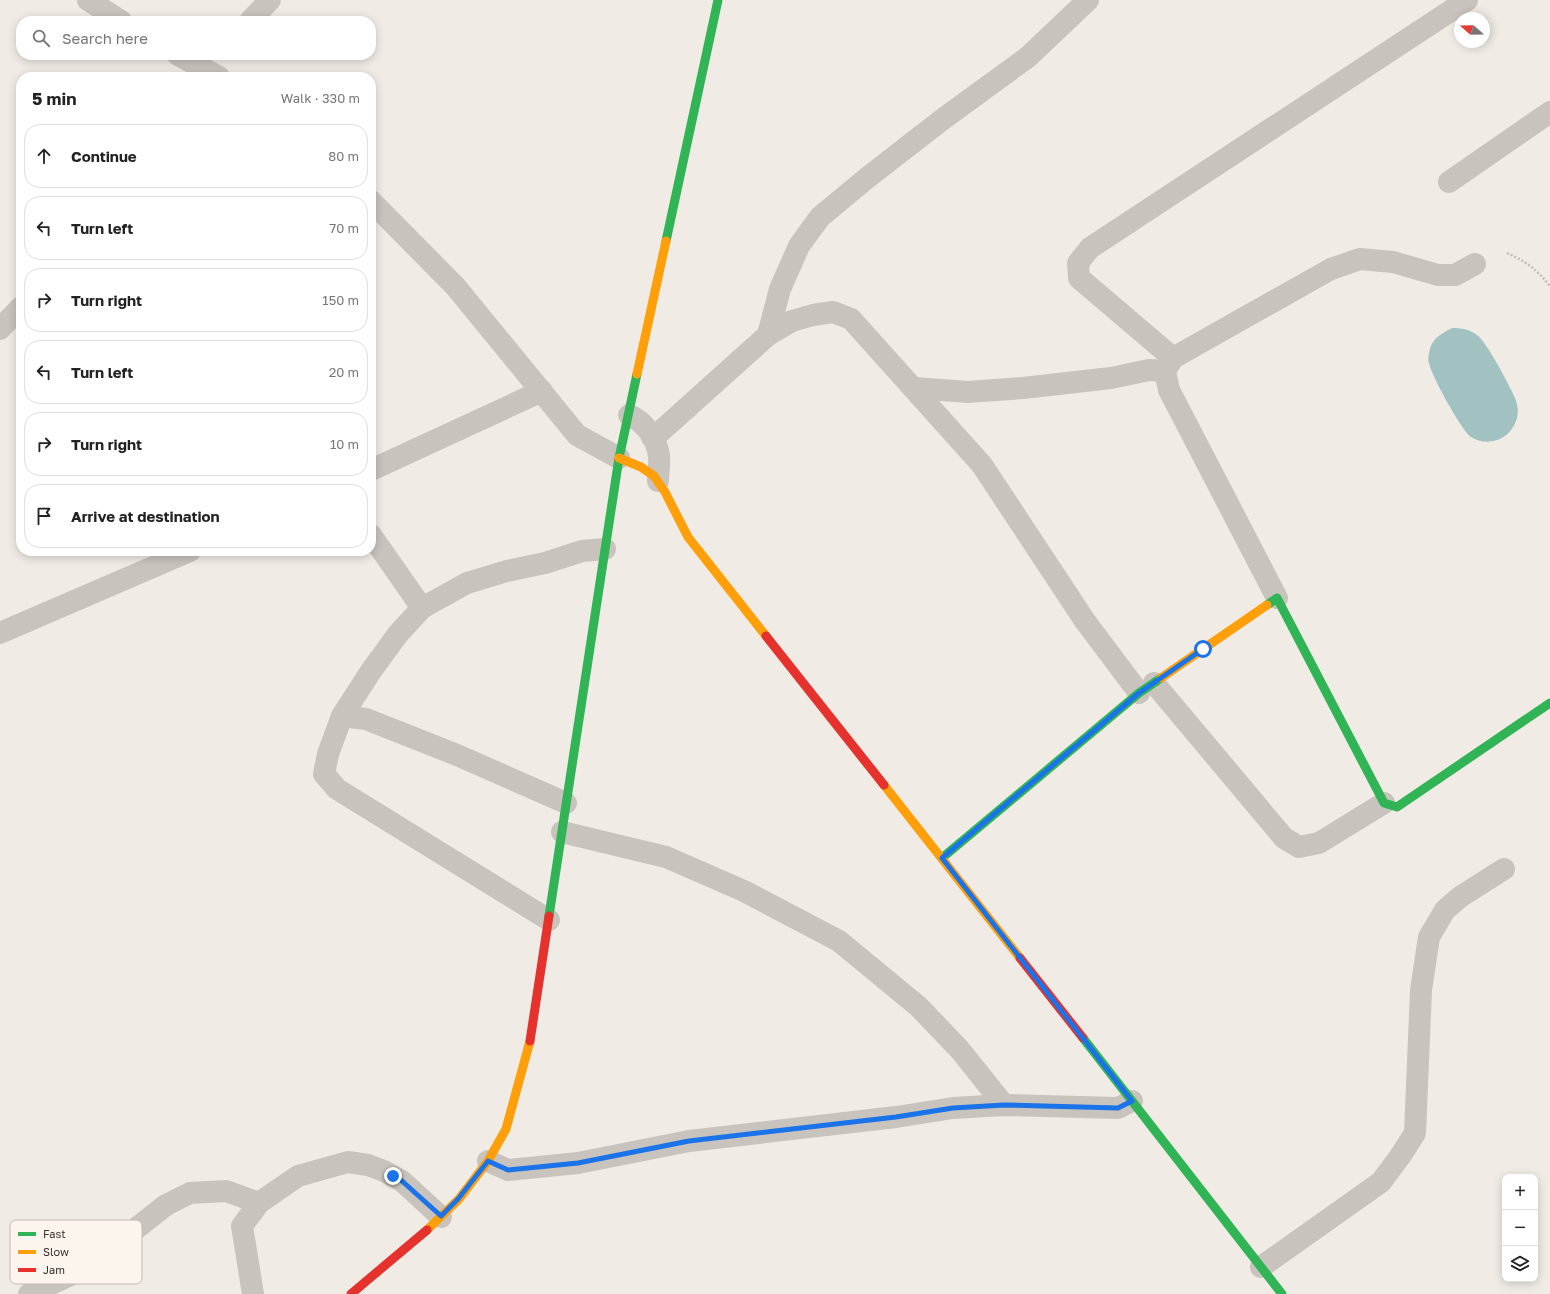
<!DOCTYPE html>
<meta charset="utf-8">
<style>
body{margin:0;font-family:"Golos Text",sans-serif;background:#f2f2f2;color:#222}
.controls{position:absolute;right:12px;bottom:12px;display:grid;overflow:hidden;border-radius:8px;box-shadow:0 2px 10px #0003}
.controls button{width:36px;height:36px;display:grid;place-items:center;padding:0;border:0;border-bottom:1px solid #e0e0e0;background:#fff;color:#222;font:20px sans-serif}
.compass{position:absolute;left:1454px;top:12px;width:36px;height:36px;border-radius:50%;background:#fff;box-shadow:0 2px 10px #0003;rotate:290deg}
.stop{position:absolute;width:12px;height:12px;margin:-9px;border:3px solid #1a73e8;border-radius:50%;background:#fff}
.stop.end{background:#1a73e8;border-color:#fff;box-shadow:0 1px 4px #0008}
.list{margin:0;padding:0;list-style:none}
h2{display:flex;justify-content:space-between;align-items:center;height:52px;margin:0;padding:0 16px;font-size:17px}
h2 small{font-size:13px;font-weight:400;color:#767676}
.list li{display:grid;grid-template-columns:26px 1fr auto;gap:12px;align-items:center;box-sizing:border-box;height:64px;margin:0 8px 8px;padding:0 8px;border:1px solid #e0e0e0;border-radius:16px}
.list b{display:block;font-size:15px;white-space:nowrap}
.list em{font-size:13px;font-style:normal;color:#767676}
.icon{flex:none;width:22px;height:22px;fill:none;stroke:currentColor;stroke-width:2;stroke-linecap:round;stroke-linejoin:round}
.map{position:relative;flex:none;width:1550px;height:1294px;overflow:hidden}
.search{position:absolute;background:#fff;box-shadow:0 2px 10px #0003;left:16px;top:16px;width:360px;height:44px;display:flex;align-items:center;gap:10px;box-sizing:border-box;padding:0 14px;border-radius:16px;color:#767676;font-size:15px}
.panel{position:absolute;background:#fff;box-shadow:0 2px 10px #0003;left:16px;top:72px;width:360px;height:484px;border-radius:16px}
.map>svg:first-child{display:block}
.water{fill:#a1c2c1}
.lines{fill:none;stroke-linecap:round;stroke-linejoin:round}
.path{stroke:#c2bbb6;stroke-width:2.5;stroke-dasharray:2 2;stroke-linecap:butt}
.street{stroke:#c9c3be;stroke-width:22}
.fast{stroke:#30b455;stroke-width:9}
.slow{stroke:#ff9f0a;stroke-width:9}
.jam{stroke:#e5322d;stroke-width:9}
.route{stroke:#1a73e8;stroke-width:5}
.key{fill:#fbf5ee;stroke:#c1bab4;stroke-width:1}
.key-label{font-size:11px;fill:#3b302b}
</style>
<div class="map">
<svg width="1550" height="1294" viewBox="0 0 1550 1294">
<rect width="100%" height="100%" fill="#f0ebe5"/>
<path class="water" d="M1452,328c9,0 17,1 25,7 9,6 33,51 38,63 3,7 4,16 1,23 -3,9 -10,16 -19,19 -9,3 -18,2 -26,-3 -9,-6 -40,-62 -42,-74 -1,-2 -1,-6 0,-9 1,-14 11,-20 23,-26z"/>
<g class="lines">
<path class="path" d="M1507,253c20,9 29,16 43,33"/>
<g class="street">
<polyline points="88,0 121,21"/>
<polyline points="250,21 270,0"/>
<polyline points="178,55 219,77"/>
<polyline points="1449,182 1550,112"/>
<polyline points="371,201 455,286 577,435 619,458"/>
<polyline points="0,329 21,307"/>
<polyline points="768,335 780,289 799,246 820,217 867,178 943,119 1028,57 1088,0"/>
<polyline points="1173,358 1079,278 1078,263 1090,248 1467,0"/>
<polyline points="914,388 968,392 1023,388 1111,378 1149,370 1165,371"/>
<path d="M629,415c15,6 28,24 30,41 1,8 -1,17 -1,25"/>
<polyline points="652,437 660,432 768,335 792,321 813,315 833,312 851,319 982,465 1085,621 1139,693"/>
<polyline points="371,470 542,391"/>
<polyline points="371,535 422,608"/>
<polyline points="1277,598 1169,390 1165,371 1173,358 1331,269 1360,259 1393,262 1438,275 1455,275 1475,264"/>
<polyline points="0,633 190,551"/>
<polyline points="1154,683 1284,838 1299,847 1319,843 1384,803"/>
<polyline points="342,716 371,671 398,634 422,608 467,583 507,571 545,563 582,551 605,549"/>
<polyline points="562,832 666,857 744,891 839,941 919,1007 960,1050 1004,1105"/>
<polyline points="549,920 337,789 324,774 328,754 342,716 366,719 457,755 566,803"/>
<polyline points="488,1161 508,1170 578,1163 689,1141 896,1117 953,1108 1004,1105 1118,1108 1132,1101"/>
<polyline points="1261,1267 1381,1182 1401,1155 1415,1133 1421,990 1429,937 1445,910 1460,897 1504,869"/>
<polyline points="29,1294 86,1268 166,1205 190,1193 226,1191 259,1203"/>
<polyline points="253,1294 242,1226 259,1203 298,1176 348,1162 368,1165 384,1171 402,1181 441,1217"/>
</g>
<g class="fast">
<polyline points="666,241 718,0"/>
<polyline points="1267,605 1277,598 1384,803 1397,807 1550,703"/>
<polyline points="942,858 1139,693 1161,678"/>
<polyline points="549,916 619,458 637,374"/>
<polyline points="1083,1038 1282,1294"/>
</g>
<g class="slow">
<polyline points="637,374 666,241"/>
<polyline points="619,458 641,467 654,476 665,492 688,537 766,636"/>
<polyline points="1161,678 1267,605"/>
<polyline points="884,785 1020,958"/>
<polyline points="427,1230 459,1199 488,1161 506,1129 530,1041"/>
</g>
<g class="jam">
<polyline points="766,636 884,785"/>
<polyline points="1020,958 1083,1038"/>
<polyline points="530,1041 549,916"/>
<polyline points="351,1294 427,1230"/>
</g>
</g>
<g class="lines">
<polyline class="route" points="393,1176 402,1181 441,1216 458,1199 488,1161 508,1170 578,1163 689,1141 896,1117 953,1108 1004,1105 1118,1108 1132,1101 942,858 1139,693 1203,649"/>
</g>
<rect x="10" y="1220" width="132" height="64" rx="6" class="key"/>
<rect x="18" y="1232" width="18" height="4" fill="#30b455"/>
<rect x="18" y="1250" width="18" height="4" fill="#ff9f0a"/>
<rect x="18" y="1268" width="18" height="4" fill="#e5322d"/>
<g class="key-label">
<text x="43" y="1238">Fast</text>
<text x="43" y="1256">Slow</text>
<text x="43" y="1274">Jam</text>
</g>
</svg>
<div class="controls">
<button>+</button>
<button>−</button>
<button><svg class="icon" aria-label="layers" viewBox="0 0 24 24"><path d="M12 4l9 5-9 5-9-5zM3 14l9 5 9-5"/></svg></button>
</div>
<svg class="compass" viewBox="-18 -18 36 36"><path d="M0-13l5 13h-10z" fill="#e53935"/><path d="M0 13l5-13h-10z" fill="#767676"/></svg>
<div class="stop" style="left:1203px;top:649px"></div>
<div class="stop end" style="left:393px;top:1176px"></div>
<div class="search"><svg class="icon" aria-label="search" viewBox="0 0 24 24"><circle cx="10" cy="10" r="6"/><path d="M15 15l6 6"/></svg>Search here</div>
<section class="panel">
<h2>5 min<small>Walk · 330 m</small></h2>
<ul class="list">
<li><svg class="icon" aria-label="ahead" viewBox="0 0 24 24"><path d="M12 20V5M6 11l6-6 6 6"/></svg><div><b>Continue</b></div><em>80 m</em></li>
<li><svg class="icon" aria-label="left" viewBox="0 0 24 24"><path d="M17 20v-9H6M10 6l-5 5 5 5"/></svg><div><b>Turn left</b></div><em>70 m</em></li>
<li><svg class="icon" aria-label="right" viewBox="0 0 24 24"><path d="M7 20v-9h11M14 6l5 5-5 5"/></svg><div><b>Turn right</b></div><em>150 m</em></li>
<li><svg class="icon" aria-label="left" viewBox="0 0 24 24"><path d="M17 20v-9H6M10 6l-5 5 5 5"/></svg><div><b>Turn left</b></div><em>20 m</em></li>
<li><svg class="icon" aria-label="right" viewBox="0 0 24 24"><path d="M7 20v-9h11M14 6l5 5-5 5"/></svg><div><b>Turn right</b></div><em>10 m</em></li>
<li><svg class="icon" aria-label="arrive" viewBox="0 0 24 24"><path d="M6 21V4h12l-3 4 3 4H6"/></svg><div><b>Arrive at destination</b></div></li>
</ul>
</section>
</div>
